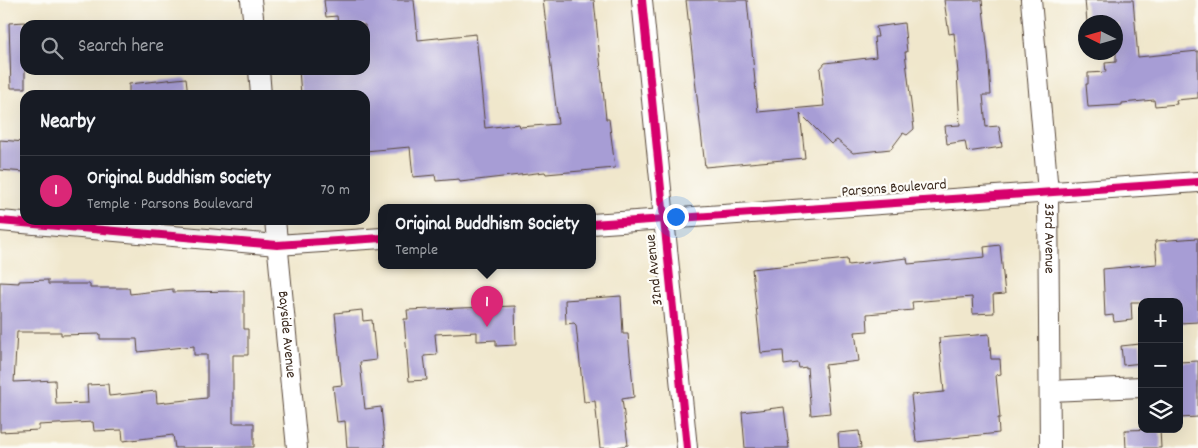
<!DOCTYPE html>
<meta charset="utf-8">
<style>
body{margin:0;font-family:Dekko,sans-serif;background:#242831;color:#f1f3f6}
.controls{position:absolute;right:15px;bottom:15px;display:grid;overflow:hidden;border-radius:10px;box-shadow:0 5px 20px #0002}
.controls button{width:45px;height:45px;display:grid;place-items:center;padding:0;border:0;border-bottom:1px solid #363941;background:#171b24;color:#f1f3f6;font:25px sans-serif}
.compass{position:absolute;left:1078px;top:15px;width:45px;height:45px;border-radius:50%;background:#171b24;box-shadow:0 5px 20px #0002;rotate:275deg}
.you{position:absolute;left:675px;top:216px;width:18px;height:18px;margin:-12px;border:4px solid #fff;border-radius:50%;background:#1a73e8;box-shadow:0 0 0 8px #1a73e833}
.badge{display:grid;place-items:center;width:32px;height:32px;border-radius:50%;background:#db2777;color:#fff;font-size:16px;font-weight:700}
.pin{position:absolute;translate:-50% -41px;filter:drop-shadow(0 1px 2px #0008)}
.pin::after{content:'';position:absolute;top:26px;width:18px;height:15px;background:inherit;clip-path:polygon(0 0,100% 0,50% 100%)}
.popup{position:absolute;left:378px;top:204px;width:218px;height:65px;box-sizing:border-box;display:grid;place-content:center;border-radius:10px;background:#171b24;filter:drop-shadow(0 1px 4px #0005);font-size:16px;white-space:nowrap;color:#9ea1a6}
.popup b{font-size:19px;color:#f1f3f6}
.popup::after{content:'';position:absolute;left:50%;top:100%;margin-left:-10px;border:10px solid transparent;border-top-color:#171b24}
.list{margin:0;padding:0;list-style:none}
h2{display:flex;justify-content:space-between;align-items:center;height:65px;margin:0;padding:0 20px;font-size:21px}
h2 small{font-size:16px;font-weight:400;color:#9ea1a6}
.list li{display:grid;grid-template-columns:32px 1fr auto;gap:15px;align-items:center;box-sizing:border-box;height:70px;padding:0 20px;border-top:1px solid #363941}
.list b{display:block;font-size:19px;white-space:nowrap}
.list p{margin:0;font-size:16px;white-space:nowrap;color:#9ea1a6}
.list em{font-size:16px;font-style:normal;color:#9ea1a6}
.icon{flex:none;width:28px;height:28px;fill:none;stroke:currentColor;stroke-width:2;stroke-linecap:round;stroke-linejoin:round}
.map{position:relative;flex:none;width:1198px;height:448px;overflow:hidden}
.search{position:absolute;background:#171b24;box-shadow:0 5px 20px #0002;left:20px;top:20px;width:350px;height:55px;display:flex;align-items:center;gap:12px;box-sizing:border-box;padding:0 18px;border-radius:15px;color:#9ea1a6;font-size:19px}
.panel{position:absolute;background:#171b24;box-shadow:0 5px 20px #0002;left:20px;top:90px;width:350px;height:135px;border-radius:15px}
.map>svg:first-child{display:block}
.building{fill:#a79dd5;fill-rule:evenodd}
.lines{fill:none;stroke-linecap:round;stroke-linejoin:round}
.minor-casing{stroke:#564638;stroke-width:22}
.minor{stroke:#fff;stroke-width:20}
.cycleway-casing{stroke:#fdfcf7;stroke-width:11}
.cycleway{stroke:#d6006c;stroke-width:8}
.labels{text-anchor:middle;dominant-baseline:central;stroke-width:4.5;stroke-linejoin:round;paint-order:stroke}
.street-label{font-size:15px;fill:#3b2a1e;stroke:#fdfcf7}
</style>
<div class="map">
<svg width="1198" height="448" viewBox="0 0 1198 448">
<rect width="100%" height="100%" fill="#fdfcf7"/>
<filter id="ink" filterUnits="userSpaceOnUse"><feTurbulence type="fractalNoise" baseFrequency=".02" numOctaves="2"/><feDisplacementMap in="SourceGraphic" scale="10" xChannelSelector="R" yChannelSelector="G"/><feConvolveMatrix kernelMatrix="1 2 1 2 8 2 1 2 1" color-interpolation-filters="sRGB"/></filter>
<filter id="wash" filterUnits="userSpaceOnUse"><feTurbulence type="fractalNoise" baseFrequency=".0096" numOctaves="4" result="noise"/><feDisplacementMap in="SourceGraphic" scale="20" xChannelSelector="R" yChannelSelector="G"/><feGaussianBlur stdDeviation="1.12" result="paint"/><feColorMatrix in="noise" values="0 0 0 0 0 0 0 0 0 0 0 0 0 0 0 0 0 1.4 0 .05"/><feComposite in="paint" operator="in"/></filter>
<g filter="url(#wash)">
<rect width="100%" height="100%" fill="#f0e7cc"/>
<g id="blocks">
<g class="building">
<polygon points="324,0 414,0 418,40 476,34 485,128 519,124 520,127 558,124 543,0 594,0 606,119 609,119 615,168 546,174 545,172 460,182 459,179 436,181 435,175 413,177 410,147 365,151 365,95 301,95 299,70 365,70 365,25 338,25 337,16 326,17"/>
<polygon points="686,0 747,0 758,112 824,106 820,69 825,63 876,57 874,37 878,37 876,27 904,23 907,52 905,52 914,129 907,135 903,133 891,149 853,153 837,140 831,144 800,113 805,158 705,167"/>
<polygon points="944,0 982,0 988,52 991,95 983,95 986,127 999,126 1002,147 967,152 965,141 947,144 945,126 960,125 957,73 958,73 954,33 949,34"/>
<polygon points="1085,0 1133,0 1138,57 1198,51 1198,98 1176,100 1177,104 1155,106 1154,100 1122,103 1122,105 1088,107 1086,84 1088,84 1088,73 1106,72 1105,63 1116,62 1116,22 1087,22"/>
<polygon points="25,22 25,88 11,88 9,23"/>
<polygon points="186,78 188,95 129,95 129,84"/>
<polygon points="0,140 25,142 25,172 0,170"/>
<polygon points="1198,238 1198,322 1179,323 1179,302 1131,302 1132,320 1114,322 1113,315 1105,316 1103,269 1157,264 1155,241"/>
<polygon points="1000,245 1005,294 993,295 994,313 973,314 972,297 912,302 913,310 867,314 868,331 855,332 859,361 825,365 830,413 811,415 807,367 799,368 798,363 784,365 783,351 761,353 752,269 847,259 848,265 907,258 908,264 985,257 984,247"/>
<path d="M48,280v4h42v4h39l1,6 43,-5v3l71,-1v38h4v26h-15v68h21v24l-79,1 -2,-13 -50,6 -1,-11 -28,1 -1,-9 -54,3v5l-39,2v-150l19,1v-2zM17,332h44v3l39,-1v5h37l1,13 56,-6v9h13v43l-50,5 -1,-12 -47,5 -1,-12 -21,1 1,18 -32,1 -1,-24 -41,2z"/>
<polygon points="621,296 623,334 628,334 634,397 622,399 628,445 618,447 618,448 600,448 595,401 584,402 576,325 574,323 566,324 565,300"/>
<polygon points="515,306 516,345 496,346 496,340 477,341 477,332 435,334 437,355 424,356 427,380 409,381 404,319 408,319 407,310"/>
<polygon points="362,310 363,321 372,320 376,360 360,362 365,409 381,407 385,448 347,448 345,421 337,422 333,386 342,385 335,313"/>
<polygon points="989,334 991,359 1000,359 1001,374 996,375 1000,418 998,418 999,433 916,442 911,395 944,392 939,338"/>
<polygon points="1140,344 1142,363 1123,365 1121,346"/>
<polygon points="1198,361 1198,417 1179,418 1179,362"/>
<polygon points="784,407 789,448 745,448 742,412"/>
<polygon points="1160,429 1161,448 1126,448 1125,430"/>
<polygon points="859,431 861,448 839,448 838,433"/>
</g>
</g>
</g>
<g filter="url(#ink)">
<use href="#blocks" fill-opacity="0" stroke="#564638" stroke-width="1"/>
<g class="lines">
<g class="minor-casing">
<g id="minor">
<polyline points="251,0 254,25"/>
<polyline points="642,0 687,448"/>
<path id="s1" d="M1031,0l17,192 2,256"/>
<polyline points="259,70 261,95"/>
<path id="s2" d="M275,220l22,228"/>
<polyline points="0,221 277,245 382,238"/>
<polyline points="592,224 1198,182"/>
<polyline points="1050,391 1142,387"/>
</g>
</g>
<use href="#minor" class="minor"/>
<g class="cycleway-casing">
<g id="cycleway">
<polyline points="642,0 687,448"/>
<polyline points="0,221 277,245 382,238"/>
<polyline points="592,224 1198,182"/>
</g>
</g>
<use href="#cycleway" class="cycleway"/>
</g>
</g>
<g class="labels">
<g class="street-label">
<text transform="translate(894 189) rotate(-4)">Parsons Boulevard</text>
<text stroke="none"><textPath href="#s1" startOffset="239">33rd Avenue</textPath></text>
<text transform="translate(655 270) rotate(-96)">32nd Avenue</text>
<text stroke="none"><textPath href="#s2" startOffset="115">Bayside Avenue</textPath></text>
</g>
</g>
</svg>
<div class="controls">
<button>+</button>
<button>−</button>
<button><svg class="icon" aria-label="layers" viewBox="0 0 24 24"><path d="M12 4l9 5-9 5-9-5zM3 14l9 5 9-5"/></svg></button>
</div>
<svg class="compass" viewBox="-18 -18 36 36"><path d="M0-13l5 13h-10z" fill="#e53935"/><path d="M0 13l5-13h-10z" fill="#9ea1a6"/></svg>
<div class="you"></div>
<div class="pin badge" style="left:487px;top:327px">1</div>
<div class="popup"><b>Original Buddhism Society</b>Temple</div>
<div class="search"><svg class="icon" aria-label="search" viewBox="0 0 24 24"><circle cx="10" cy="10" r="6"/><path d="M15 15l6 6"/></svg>Search here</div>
<section class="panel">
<h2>Nearby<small></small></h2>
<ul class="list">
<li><span class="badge">1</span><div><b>Original Buddhism Society</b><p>Temple · Parsons Boulevard</p></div><em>70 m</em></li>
</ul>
</section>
</div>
